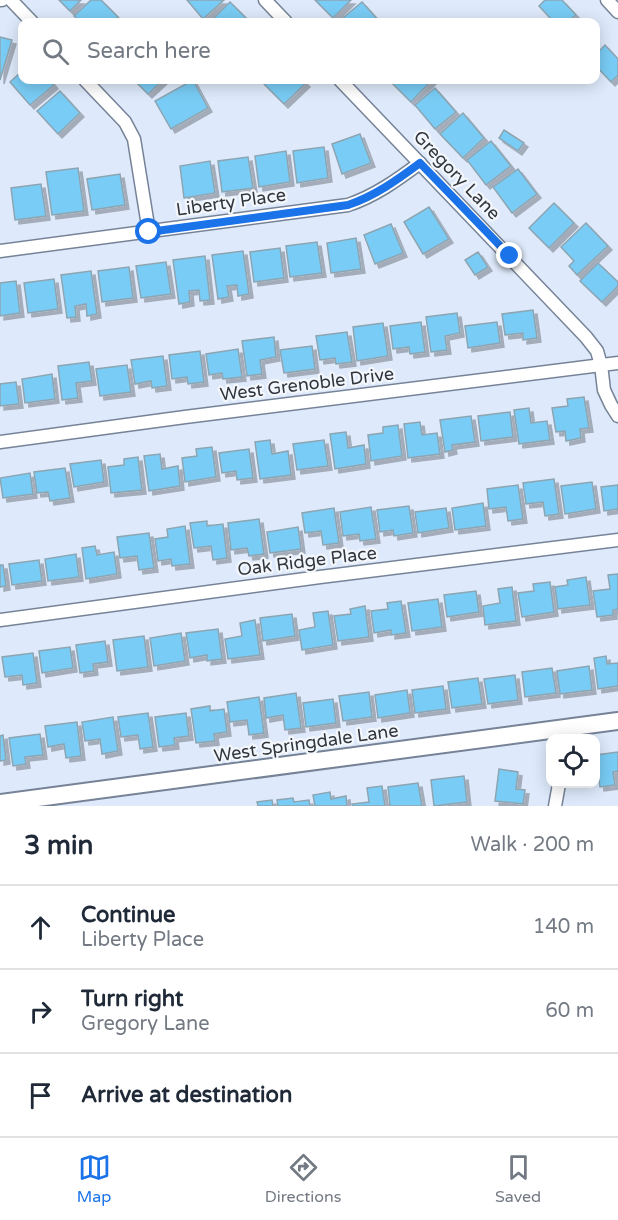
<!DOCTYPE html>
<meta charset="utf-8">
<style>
body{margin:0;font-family:"Varela Round",sans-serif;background:#f2f2f3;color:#1f2937}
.controls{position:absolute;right:18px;bottom:18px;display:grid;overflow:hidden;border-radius:12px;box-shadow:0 3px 15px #0003}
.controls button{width:54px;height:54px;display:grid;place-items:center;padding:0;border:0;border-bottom:2px solid #e0e1e3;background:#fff;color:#1f2937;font:30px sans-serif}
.stop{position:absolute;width:18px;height:18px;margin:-14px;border:4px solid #1a73e8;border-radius:50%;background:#fff}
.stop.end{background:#1a73e8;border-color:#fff;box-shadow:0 2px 6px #0008}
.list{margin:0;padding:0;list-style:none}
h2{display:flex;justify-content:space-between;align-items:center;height:78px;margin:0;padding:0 24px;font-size:26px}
h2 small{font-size:20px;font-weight:400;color:#747a83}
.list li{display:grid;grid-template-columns:39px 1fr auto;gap:18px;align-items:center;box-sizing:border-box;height:84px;padding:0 24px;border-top:2px solid #e0e1e3}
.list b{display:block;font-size:22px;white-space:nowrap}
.list p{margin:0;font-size:20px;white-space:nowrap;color:#747a83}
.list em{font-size:20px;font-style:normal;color:#747a83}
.icon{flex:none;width:33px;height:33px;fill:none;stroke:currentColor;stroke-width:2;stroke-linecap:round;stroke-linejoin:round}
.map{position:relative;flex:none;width:618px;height:806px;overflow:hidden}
.search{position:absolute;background:#fff;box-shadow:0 3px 15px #0003;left:18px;right:18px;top:18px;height:66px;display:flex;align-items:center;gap:15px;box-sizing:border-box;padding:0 21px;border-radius:12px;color:#747a83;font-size:22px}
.sheet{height:330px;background:#fff}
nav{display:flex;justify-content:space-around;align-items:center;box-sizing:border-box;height:84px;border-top:2px solid #e0e1e3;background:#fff;font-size:16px;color:#747a83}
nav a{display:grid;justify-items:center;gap:3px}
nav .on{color:#1a73e8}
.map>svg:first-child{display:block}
.building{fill:#79ccf5;stroke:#8da5b2;stroke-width:1.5;filter:url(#shadow)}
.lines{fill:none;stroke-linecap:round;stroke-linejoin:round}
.street-casing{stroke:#768397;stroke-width:15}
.secondary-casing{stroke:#768397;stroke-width:20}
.street{stroke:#fff;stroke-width:12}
.secondary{stroke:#fff;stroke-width:16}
.route{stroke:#1a73e8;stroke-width:8}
.labels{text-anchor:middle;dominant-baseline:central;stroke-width:4.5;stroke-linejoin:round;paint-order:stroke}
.street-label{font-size:18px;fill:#30353e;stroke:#f3f7fb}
</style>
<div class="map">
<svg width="618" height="806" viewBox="0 0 618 806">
<defs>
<filter id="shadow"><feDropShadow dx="4" dy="4" stdDeviation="0" flood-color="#0004"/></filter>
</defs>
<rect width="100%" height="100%" fill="#deeafb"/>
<g class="building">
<polygon points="59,0 81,0 70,11"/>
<polygon points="91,0 101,0 118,17 112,22 81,22 74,16"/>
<polygon points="187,0 224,0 203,19"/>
<polygon points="315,0 351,0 333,18"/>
<polygon points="545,0 562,0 576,15 567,22 545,22 550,18 539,6"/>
<polygon points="230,2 250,22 210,22"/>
<polygon points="362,2 380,22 338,22"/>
<polygon points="0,37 12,40 0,80"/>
<polygon points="605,45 618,59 618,75 611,82 596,66 596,54"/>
<polygon points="22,71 22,80 50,80 54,85 30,105 10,82"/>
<polygon points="134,80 163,80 148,94"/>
<polygon points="193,80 208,108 171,129 155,101"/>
<polygon points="263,80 303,80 306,83 284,104 261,81"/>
<polygon points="389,80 432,80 411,102"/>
<polygon points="435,88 456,112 435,129 415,105"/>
<polygon points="60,91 80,113 58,134 37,111"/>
<polygon points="463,113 484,138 463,158 440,134"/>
<polygon points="504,130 524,143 518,151 499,138"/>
<polygon points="360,134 371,163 342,174 332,144"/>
<polygon points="491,141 511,166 486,185 467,160"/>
<polygon points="324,147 328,178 297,183 293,151"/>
<polygon points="286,151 290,182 259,187 255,156"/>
<polygon points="248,157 253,188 222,192 218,161"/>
<polygon points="210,161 215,193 184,198 180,166"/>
<polygon points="78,168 84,211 52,215 46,172"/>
<polygon points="518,169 537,194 512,213 493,187"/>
<polygon points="120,174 125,205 92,210 87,179"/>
<polygon points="41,184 46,216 15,220 11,188"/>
<polygon points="554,203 574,223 549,248 529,228"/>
<polygon points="429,207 449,239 423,254 404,222"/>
<polygon points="586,223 608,246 577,275 569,266 574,261 561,247"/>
<polygon points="391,224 403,253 375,264 364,235"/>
<polygon points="356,238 361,269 331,273 327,243"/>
<polygon points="317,242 322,273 290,277 286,246"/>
<polygon points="280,248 284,278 254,282 250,252"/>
<polygon points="243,251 249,294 238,296 237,285 227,286 229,297 218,299 212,255"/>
<polygon points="478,252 488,267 475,275 465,260"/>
<polygon points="205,256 210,300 200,301 199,290 189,291 190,302 179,304 173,260"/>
<polygon points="166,262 171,294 141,298 136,266"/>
<polygon points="598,263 618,282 618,286 602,302 580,281"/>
<polygon points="129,267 133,298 102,302 98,271"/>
<polygon points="91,271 97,314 87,316 86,304 75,306 76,317 67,318 61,275"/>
<polygon points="54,279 58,309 28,313 24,283"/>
<polygon points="16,281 20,313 0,316 0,283"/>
<polygon points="533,310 537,338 523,340 523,333 505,335 502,314"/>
<polygon points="457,313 460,333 445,336 447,350 431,352 426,317"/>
<polygon points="421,322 425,352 410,354 409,347 393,349 390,326"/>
<polygon points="497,322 500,343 468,348 465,326"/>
<polygon points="383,323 388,356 357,361 353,327"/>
<polygon points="347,332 352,362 336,364 335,358 320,360 316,336"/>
<polygon points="274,337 276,357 260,360 262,374 247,376 242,341"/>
<polygon points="312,346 315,369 284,373 280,350"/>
<polygon points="238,349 242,377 223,379 222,373 209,375 206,354"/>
<polygon points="200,351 204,382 188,384 187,377 172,379 169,355"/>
<polygon points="163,356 167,386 152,388 151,381 135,384 131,360"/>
<polygon points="89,362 92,381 76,383 78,398 62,400 58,366"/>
<polygon points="127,365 131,392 100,396 96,369"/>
<polygon points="52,374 55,399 25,403 22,379"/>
<polygon points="16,382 19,404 0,406 0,384"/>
<polygon points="584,397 589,428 580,429 581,438 566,441 565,431 556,432 552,408 568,406 567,399"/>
<polygon points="529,408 531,423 547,421 550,440 519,444 514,410"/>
<polygon points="510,412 513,437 481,441 478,416"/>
<polygon points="471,416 475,442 452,445 453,450 445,452 440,420"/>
<polygon points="420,422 422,435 437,433 440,454 408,458 404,424"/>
<polygon points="398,425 402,456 371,461 368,435 383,433 383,427"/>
<polygon points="346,432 348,448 364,445 366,464 335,469 330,434"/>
<polygon points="270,440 272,454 288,451 291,475 260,479 255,442"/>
<polygon points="324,440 328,466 297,470 293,444"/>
<polygon points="212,447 216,477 185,482 182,458 197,456 196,449"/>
<polygon points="249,449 253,478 237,480 236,471 222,473 219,453"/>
<polygon points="160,454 162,469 178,466 180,486 149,491 144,456"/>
<polygon points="138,457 142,490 111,493 108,467 124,465 124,459"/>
<polygon points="101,460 104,482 74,487 70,464"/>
<polygon points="65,468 70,498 50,501 48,492 37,493 34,472"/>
<polygon points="30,473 33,494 3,498 0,478"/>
<polygon points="554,479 559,514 545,516 543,502 526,504 523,483"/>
<polygon points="592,482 596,509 565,514 561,486"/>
<polygon points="518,485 523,519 508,521 506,507 489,509 487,489"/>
<polygon points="618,485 618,509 604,511 601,487"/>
<polygon points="483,503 486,526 455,530 452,508"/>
<polygon points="409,506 413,533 394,536 393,530 380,532 377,510"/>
<polygon points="371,507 376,539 360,541 359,534 343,536 340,512"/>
<polygon points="334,508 339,543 323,545 321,531 305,533 302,513"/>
<polygon points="446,508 449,528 418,533 415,512"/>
<polygon points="259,519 264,554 249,556 247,548 231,550 228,523"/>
<polygon points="207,521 207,526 223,524 227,558 213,560 211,546 194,548 190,523"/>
<polygon points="185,526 190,564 172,566 171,559 158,561 155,539 168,537 167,529"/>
<polygon points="298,527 301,549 270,553 267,532"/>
<polygon points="149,533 154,568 139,570 137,556 120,558 117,537"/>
<polygon points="95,546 97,555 114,552 117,574 86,579 82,548"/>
<polygon points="76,554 79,577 48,581 45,559"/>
<polygon points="39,560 42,581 12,585 9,564"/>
<polygon points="0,565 3,565 6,586 0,587"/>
<polygon points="618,574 618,609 613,610 613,615 597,617 593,591 610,589 608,575"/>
<polygon points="586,577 590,605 558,609 555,587 568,585 567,580"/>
<polygon points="550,582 554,612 522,617 518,593 534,591 533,584"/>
<polygon points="512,587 516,621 485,625 483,606 500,603 498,589"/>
<polygon points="476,591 479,612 447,617 444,595"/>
<polygon points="438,599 442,627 412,631 408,603"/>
<polygon points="401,601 406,633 391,635 391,630 374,633 371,611 388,609 387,603"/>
<polygon points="365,606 369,637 338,641 334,616 351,614 350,609"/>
<polygon points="328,611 333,645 302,650 299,630 315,627 313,613"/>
<polygon points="292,614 295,636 263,641 260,618"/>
<polygon points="255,620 260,655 228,659 225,639 242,636 240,623"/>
<polygon points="218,629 222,659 207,661 207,655 190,658 186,633"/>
<polygon points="181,633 185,661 154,666 150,638"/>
<polygon points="144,636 148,667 117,671 113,640"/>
<polygon points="105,641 108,662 93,664 94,671 80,673 76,645"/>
<polygon points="70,647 73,668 42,673 39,651"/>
<polygon points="33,653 37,683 23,685 22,675 5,677 2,657"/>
<polygon points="606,656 607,664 618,663 618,686 598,689 594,658"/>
<polygon points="589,666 592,690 560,694 557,671"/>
<polygon points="552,668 556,693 525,697 522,672"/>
<polygon points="515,675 518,700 488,704 484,679"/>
<polygon points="478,678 482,704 452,708 448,682"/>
<polygon points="443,686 446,709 415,713 412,690"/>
<polygon points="407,690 410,713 378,718 375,695"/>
<polygon points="369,692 372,717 343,721 339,696"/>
<polygon points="296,693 301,728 285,730 283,715 266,718 264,698"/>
<polygon points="259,697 264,733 249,735 247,720 230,722 227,702"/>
<polygon points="333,699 336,723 306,727 303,703"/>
<polygon points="210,706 210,711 224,709 227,732 214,734 215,741 196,743 191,709"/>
<polygon points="148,713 153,747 140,749 138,735 121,737 118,717"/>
<polygon points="186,713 189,736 174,738 175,745 159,747 155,717"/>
<polygon points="113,717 118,751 102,754 100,739 85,741 82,722"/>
<polygon points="77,722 81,756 66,758 64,744 48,747 45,726"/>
<polygon points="40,734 43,755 25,757 26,764 13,766 9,738"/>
<polygon points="3,735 6,760 0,761 0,736"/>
<polygon points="618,752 618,771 613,772 615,785 600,787 596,755"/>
<polygon points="499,769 518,772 516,789 525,790 523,804 495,801"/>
<polygon points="464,776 467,802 434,806 431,780"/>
<polygon points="418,783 422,806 390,806 388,787"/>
<polygon points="382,786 385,806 353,806 352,804 369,802 367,788"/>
<polygon points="330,792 331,799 346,796 347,806 315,806 313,795"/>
<polygon points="293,798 294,802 309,800 310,806 278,806 277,800"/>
<polygon points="272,800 273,806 258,806 257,802"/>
</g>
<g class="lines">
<g class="street-casing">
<g id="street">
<polyline points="0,0 2,0"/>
<polyline points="11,0 32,22"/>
<polyline points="265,0 286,22"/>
<polyline points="607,0 618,12"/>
<polyline points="85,80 125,122 134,139 149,232"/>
<polyline points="340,80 586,337 597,351 601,365 604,390 611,405 618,416"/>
<path d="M0,251l348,-46c27,-9 49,-25 72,-42"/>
<polyline points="0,442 185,417 618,363"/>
<polyline points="0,620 320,577 618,540"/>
<polyline points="555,806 559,784"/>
</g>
</g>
<g class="secondary-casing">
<polyline id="secondary" points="0,803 618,721"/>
</g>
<use href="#street" class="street"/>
<use href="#secondary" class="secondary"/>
</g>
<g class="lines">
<path class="route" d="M149,232l199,-27c27,-9 49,-25 72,-42l90,93"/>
</g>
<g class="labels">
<g class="street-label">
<text transform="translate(457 175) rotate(46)">Gregory Lane</text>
<text transform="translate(231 202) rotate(-8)">Liberty Place</text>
<text transform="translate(307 384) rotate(-7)">West Grenoble Drive</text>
<text transform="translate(307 561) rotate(-7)">Oak Ridge Place</text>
<text transform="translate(306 743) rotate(-8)">West Springdale Lane</text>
</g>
</g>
</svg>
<div class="controls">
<button><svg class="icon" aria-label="locate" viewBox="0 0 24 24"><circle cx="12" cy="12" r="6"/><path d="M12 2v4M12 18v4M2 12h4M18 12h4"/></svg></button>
</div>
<div class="stop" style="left:149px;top:232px"></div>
<div class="stop end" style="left:510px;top:256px"></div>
<div class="search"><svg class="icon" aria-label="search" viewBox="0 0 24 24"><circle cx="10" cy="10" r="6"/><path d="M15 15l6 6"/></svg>Search here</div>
</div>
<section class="sheet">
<h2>3 min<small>Walk · 200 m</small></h2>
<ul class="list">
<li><svg class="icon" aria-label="ahead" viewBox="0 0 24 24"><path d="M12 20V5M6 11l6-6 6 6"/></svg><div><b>Continue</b><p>Liberty Place</p></div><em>140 m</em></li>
<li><svg class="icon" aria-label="right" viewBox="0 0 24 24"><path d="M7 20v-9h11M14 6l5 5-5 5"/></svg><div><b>Turn right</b><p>Gregory Lane</p></div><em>60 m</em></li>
<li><svg class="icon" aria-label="arrive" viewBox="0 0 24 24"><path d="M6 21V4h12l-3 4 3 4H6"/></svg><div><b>Arrive at destination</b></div></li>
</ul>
</section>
<nav>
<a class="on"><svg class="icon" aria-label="map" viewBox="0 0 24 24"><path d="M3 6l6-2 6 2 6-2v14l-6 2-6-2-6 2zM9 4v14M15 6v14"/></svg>Map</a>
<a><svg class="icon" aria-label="directions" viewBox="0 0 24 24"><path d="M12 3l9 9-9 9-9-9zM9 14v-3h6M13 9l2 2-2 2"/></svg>Directions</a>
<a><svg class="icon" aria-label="saved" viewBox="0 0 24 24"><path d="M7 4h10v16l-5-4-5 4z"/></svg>Saved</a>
</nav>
